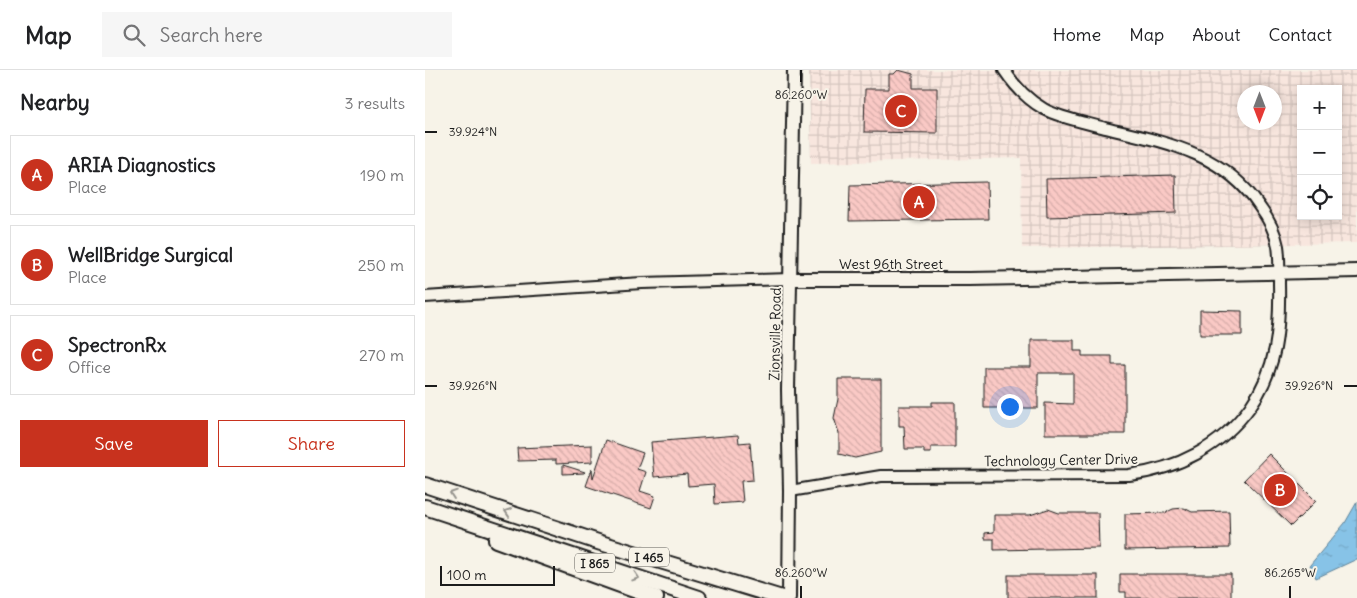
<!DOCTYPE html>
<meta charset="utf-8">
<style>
body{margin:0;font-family:Delius,sans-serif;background:#f6f6f6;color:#202124}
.controls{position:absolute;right:15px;top:15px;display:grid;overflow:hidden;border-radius:0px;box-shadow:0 2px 12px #0003}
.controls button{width:45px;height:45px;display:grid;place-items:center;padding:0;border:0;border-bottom:1px solid #e0e0e0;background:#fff;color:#202124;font:25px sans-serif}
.compass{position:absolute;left:812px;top:15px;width:45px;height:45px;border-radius:50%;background:#fff;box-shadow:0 2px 12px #0003;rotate:180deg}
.scale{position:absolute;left:15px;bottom:12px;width:115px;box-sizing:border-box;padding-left:5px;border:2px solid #1c1c1c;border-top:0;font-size:14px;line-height:18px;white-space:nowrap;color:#1c1c1c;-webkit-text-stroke:4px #f7f3e8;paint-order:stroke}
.you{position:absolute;left:584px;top:336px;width:18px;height:18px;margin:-12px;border:4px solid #fff;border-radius:50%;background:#1a73e8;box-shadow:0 0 0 8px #1a73e833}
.badge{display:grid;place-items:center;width:32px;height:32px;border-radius:50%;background:#c8321e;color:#fff;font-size:16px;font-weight:700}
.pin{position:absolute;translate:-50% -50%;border:2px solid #fff;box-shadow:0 1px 5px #0006}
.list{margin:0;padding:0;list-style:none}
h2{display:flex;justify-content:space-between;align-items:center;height:65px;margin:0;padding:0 20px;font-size:21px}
h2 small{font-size:16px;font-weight:400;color:#757577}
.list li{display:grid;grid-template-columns:32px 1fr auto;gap:15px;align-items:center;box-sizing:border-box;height:80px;margin:0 10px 10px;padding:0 10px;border:1px solid #e0e0e0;border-radius:0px}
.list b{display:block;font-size:19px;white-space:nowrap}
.list p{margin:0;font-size:16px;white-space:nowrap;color:#757577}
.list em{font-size:16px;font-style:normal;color:#757577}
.actions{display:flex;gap:10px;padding:15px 20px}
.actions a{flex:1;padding:11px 0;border:1px solid #c8321e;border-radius:0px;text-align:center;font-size:18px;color:#c8321e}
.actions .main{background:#c8321e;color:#fff}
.icon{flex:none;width:28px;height:28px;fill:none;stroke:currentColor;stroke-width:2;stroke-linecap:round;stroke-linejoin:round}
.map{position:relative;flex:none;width:932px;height:528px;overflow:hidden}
header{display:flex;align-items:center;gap:30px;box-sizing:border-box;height:70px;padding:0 25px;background:#fff;border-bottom:1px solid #e0e0e0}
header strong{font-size:24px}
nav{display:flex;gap:28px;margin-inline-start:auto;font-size:18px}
.search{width:350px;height:45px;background:#f6f6f6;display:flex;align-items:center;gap:12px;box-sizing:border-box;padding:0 18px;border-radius:0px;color:#757577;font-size:19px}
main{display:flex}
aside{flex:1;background:#fff}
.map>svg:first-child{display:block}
.industrial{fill:url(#industrial-grid);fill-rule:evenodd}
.water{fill:url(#water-ripples);stroke:#5c8096}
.building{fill:url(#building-back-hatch);stroke:#1c1c1c}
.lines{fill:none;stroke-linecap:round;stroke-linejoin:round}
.minor-casing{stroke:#1c1c1c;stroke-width:14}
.major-casing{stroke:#1c1c1c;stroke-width:16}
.highway-casing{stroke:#1c1c1c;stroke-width:18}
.minor{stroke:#f7f3e8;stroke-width:10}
.major{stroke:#f7f3e8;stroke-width:12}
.highway{stroke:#f7f3e8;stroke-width:14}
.oneway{stroke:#94928c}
.ticks{fill:none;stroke:#1c1c1c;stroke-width:2}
.labels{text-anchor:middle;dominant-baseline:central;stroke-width:4;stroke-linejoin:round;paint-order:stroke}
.shield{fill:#f7f3e8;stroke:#5e5c59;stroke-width:1}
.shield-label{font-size:12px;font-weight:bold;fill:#1c1c1c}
.street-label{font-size:14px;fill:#1c1c1c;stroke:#f7f3e8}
.ticks-label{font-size:12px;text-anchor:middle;fill:#1c1c1c;stroke:#f7f3e8;stroke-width:4;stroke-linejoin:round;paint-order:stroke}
</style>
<header>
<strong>Map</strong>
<div class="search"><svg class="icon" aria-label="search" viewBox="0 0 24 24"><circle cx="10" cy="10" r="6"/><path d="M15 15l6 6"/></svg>Search here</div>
<nav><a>Home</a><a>Map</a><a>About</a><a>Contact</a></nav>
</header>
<main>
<aside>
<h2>Nearby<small>3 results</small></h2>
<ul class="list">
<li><span class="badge">A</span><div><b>ARIA Diagnostics</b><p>Place</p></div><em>190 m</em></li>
<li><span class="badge">B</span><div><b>WellBridge Surgical</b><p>Place</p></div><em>250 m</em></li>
<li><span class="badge">C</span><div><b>SpectronRx</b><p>Office</p></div><em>270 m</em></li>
</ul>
<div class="actions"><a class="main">Save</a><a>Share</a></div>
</aside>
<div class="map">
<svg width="932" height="528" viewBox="0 0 932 528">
<defs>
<pattern id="industrial-grid" width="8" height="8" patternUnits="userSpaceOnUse" patternTransform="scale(1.25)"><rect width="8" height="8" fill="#f8e6de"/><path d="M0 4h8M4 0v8" fill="none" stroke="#d4c5be"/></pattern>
<pattern id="water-ripples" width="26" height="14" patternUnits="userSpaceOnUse" patternTransform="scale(1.25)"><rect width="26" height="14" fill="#87c3e7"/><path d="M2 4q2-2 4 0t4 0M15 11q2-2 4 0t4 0" fill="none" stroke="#74a7c6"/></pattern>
<pattern id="building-back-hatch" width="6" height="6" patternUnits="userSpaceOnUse" patternTransform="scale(1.25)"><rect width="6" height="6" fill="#fac9c5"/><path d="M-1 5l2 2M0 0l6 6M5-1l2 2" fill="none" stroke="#d6aca9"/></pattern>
</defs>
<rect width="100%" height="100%" fill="#f7f3e8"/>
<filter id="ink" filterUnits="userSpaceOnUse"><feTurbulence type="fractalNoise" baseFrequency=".02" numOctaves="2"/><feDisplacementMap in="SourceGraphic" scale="10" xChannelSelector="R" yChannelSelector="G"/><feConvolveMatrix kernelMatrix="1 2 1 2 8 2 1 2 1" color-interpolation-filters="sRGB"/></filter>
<g filter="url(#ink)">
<path class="industrial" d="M384,0h548v173l-335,5 -1,-90 -210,5zM876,19h37v127h-37zM819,22h30v30h-30z"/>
<polygon class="water" points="932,432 932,489 891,508 885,495 920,453"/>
<g class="building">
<polygon points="473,0 488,4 488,18 512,18 512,63 439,62 440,19 464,19 464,4 469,4"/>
<polygon points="750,105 751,143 622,147 621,109"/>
<polygon points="562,112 563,149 424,151 425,115"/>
<polygon points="775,240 817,241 817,265 775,265"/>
<polygon points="606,270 649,270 649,281 657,281 657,286 687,286 687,295 700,295 700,364 620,364 620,333 648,334 648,303 613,303 613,338 559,338 559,297 606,297"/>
<polygon points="413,309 456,309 456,382 430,388 414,384 414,363 409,348 413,329"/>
<polygon points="507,332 530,332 530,377 506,377 506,383 499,383 499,379 480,379 479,356 474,356 474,336 507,336"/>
<polygon points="313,365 314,373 325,372 328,410 316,411 318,432 290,434 289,414 263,416 262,404 229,407 226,372"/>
<polygon points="181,370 218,383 212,399 221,402 215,421 230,426 226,438 161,416 167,399 168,408 169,405"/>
<polygon points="167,375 167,392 131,394 131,390 93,391 92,378"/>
<polygon points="844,384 891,431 866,456 819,410"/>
<polygon points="138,395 160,402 159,403 138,404"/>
<polygon points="759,438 767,442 804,441 805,478 700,480 700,444 740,443 748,439"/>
<polygon points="623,439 634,443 673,443 674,478 569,480 569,469 560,469 560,463 569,462 569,445 605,445"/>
<polygon points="695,504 806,504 806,528 701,528 701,522 695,522"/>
<rect x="583" y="505" width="90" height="23"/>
</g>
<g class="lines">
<g class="minor-casing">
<g id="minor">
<polyline points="0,227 217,213 366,209"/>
<path d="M365,421l91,-15 248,-1c48,-6 92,-28 121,-68 27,-38 30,-78 29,-123 0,-12 1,-25 -1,-38 -3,-15 -10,-28 -19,-40 -36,-54 -95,-64 -154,-78 -18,-5 -45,-10 -61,-19 -16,-9 -30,-24 -40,-39"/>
</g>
</g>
<g class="major-casing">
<g id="major">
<polyline points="366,209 545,209 932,201"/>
<polyline points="364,528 365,421 363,320 369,0"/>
</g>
</g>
<g class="highway-casing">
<g id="highway">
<polyline points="0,415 176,473 357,528"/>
<polyline points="0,437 274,528"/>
<polyline points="71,470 231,528"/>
</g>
</g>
<use href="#minor" class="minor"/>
<use href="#major" class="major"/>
<use href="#highway" class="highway"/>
</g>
<defs><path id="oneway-chevron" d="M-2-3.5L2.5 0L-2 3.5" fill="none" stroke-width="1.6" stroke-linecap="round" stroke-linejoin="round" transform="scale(1.25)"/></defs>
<g class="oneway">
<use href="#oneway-chevron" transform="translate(28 424) rotate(-161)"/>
<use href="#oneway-chevron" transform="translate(83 442) rotate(-162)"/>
<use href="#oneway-chevron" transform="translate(211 507) rotate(18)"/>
</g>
</g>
<path class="ticks" d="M376,0v12M0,62h12M0,316h12M919,316h13M376,516v12M865,516v12"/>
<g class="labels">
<g class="shield">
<rect x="204" y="477.5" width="40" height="19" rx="4"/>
<rect x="150" y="483.5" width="40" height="19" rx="4"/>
</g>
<g class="shield-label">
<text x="224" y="487">I 465</text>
<text x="170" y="493">I 865</text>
</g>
<g class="street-label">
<text x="466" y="194">West 96th Street</text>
<text transform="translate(350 264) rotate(-89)">Zionsville Road</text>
<text transform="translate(636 390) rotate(-1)">Technology Center Drive</text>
</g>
</g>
<g class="ticks-label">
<text x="376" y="29">86.260°W</text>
<text x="48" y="66">39.924°N</text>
<text x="884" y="320">39.926°N</text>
<text x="48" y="320">39.926°N</text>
<text x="376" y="507">86.260°W</text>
<text x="865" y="507">86.265°W</text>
</g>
</svg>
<div class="controls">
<button>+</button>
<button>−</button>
<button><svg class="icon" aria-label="locate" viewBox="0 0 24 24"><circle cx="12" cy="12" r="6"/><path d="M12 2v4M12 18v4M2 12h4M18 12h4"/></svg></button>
</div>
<svg class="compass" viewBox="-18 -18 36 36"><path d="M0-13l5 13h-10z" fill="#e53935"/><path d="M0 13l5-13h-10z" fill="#757577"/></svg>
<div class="scale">100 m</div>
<div class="you"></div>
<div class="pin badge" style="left:494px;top:132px">A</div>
<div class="pin badge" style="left:855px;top:420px">B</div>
<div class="pin badge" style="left:476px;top:41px">C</div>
</div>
</main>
